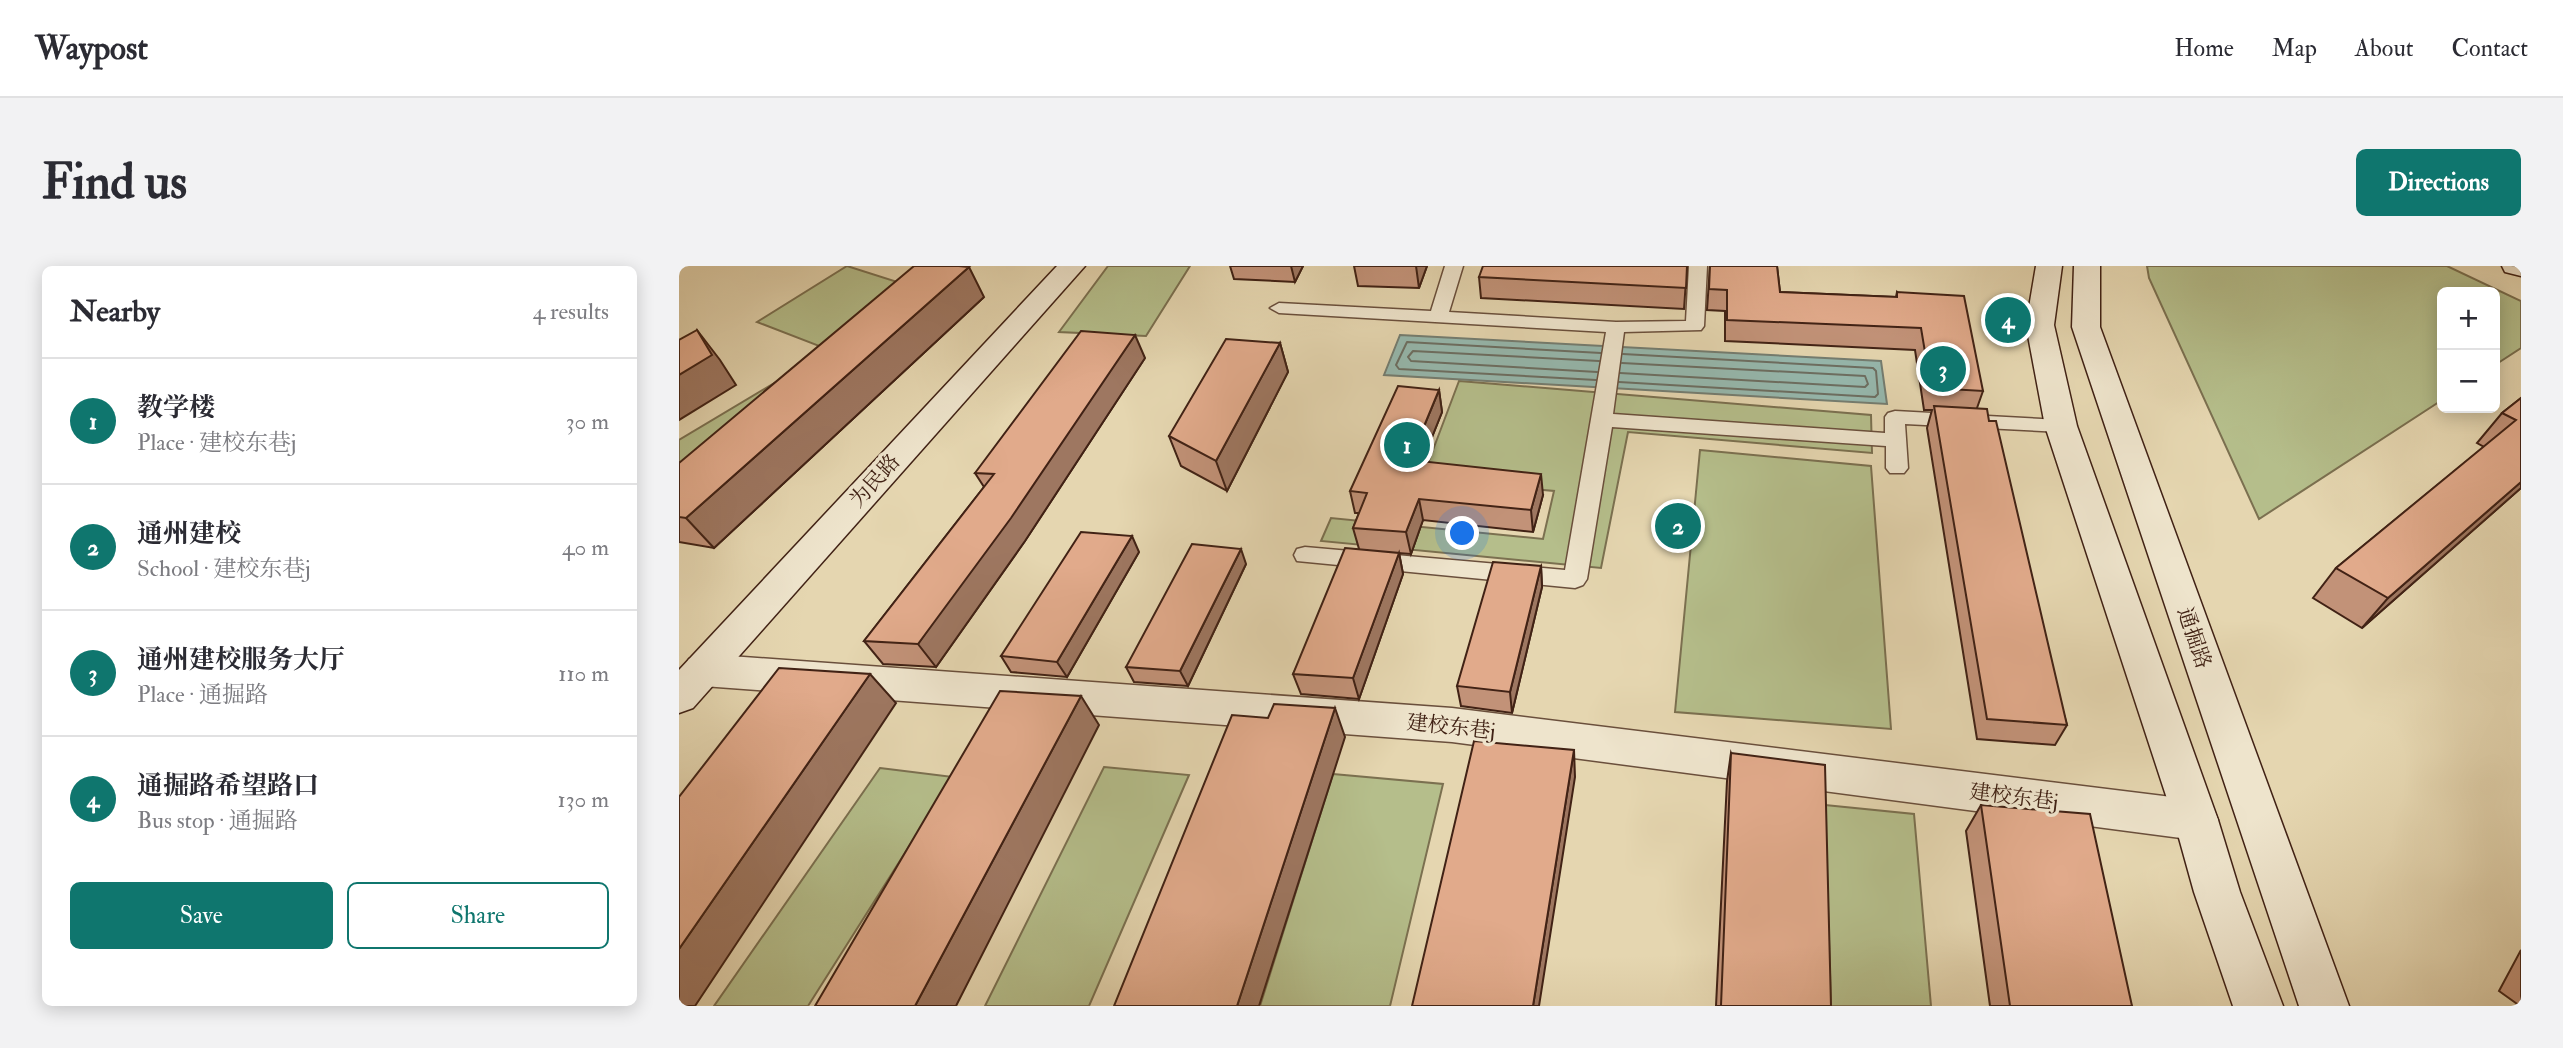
<!DOCTYPE html>
<meta charset="utf-8">
<style>
body{margin:0;font-family:"IM FELL Double Pica","Noto Serif SC",serif;background:#f2f2f3;color:#2b2b33}
.controls{position:absolute;right:21px;top:21px;display:grid;overflow:hidden;border-radius:10px;box-shadow:0 4px 18px #0003}
.controls button{width:63px;height:63px;display:grid;place-items:center;padding:0;border:0;border-bottom:2px solid #e1e1e2;background:#fff;color:#2b2b33;font:35px sans-serif}
.you{position:absolute;left:784px;top:268px;width:24px;height:24px;margin:-18px;border:5px solid #fff;border-radius:50%;background:#1a73e8;box-shadow:0 0 0 10px #1a73e833}
.badge{display:grid;place-items:center;width:46px;height:46px;border-radius:50%;background:#0f766e;color:#fff;font-size:23px;font-weight:700}
.pin{position:absolute;translate:-50% -50%;border:4px solid #fff;box-shadow:0 2px 7px #0006}
.list{margin:0;padding:0;list-style:none}
h2{display:flex;justify-content:space-between;align-items:center;height:91px;margin:0;padding:0 28px;font-size:30px}
h2 small{font-size:23px;font-weight:400;color:#7c7c81}
.list li{display:grid;grid-template-columns:46px 1fr auto;gap:21px;align-items:center;box-sizing:border-box;height:126px;padding:0 28px;border-top:2px solid #e1e1e2}
.list b{display:block;font-size:26px;white-space:nowrap}
.list p{margin:0;font-size:23px;white-space:nowrap;color:#7c7c81}
.list em{font-size:23px;font-style:normal;color:#7c7c81}
.actions{display:flex;gap:14px;padding:21px 28px}
.actions a{flex:1;padding:16px 0;border:2px solid #0f766e;border-radius:10px;text-align:center;font-size:24px;color:#0f766e}
.actions .main{background:#0f766e;color:#fff}
.map{position:relative;flex:none;width:1842px;height:740px;overflow:hidden;border-radius:10px}
header{display:flex;align-items:center;gap:42px;box-sizing:border-box;height:98px;padding:0 35px;background:#fff;border-bottom:2px solid #e1e1e2}
header strong{font-size:33px}
nav{display:flex;gap:38px;margin-inline-start:auto;font-size:24px}
.intro{display:flex;align-items:center;justify-content:space-between;box-sizing:border-box;height:168px;padding:0 42px}
h1{margin:0;font-size:49px}
.button{padding:18px 32px;border-radius:10px;background:#0f766e;color:#fff;font-size:24px;font-weight:700}
main{display:flex;gap:42px;padding:0 42px}
aside{flex:1;background:#fff;border-radius:10px;box-shadow:0 4px 18px #0003}
.map>svg:first-child{display:block}
.green{fill:#b5be8b;stroke:#7b7050;stroke-width:2}
.water{fill:#96b9af;stroke:#747d71;stroke-width:2}
.lines{fill:none;stroke-linecap:round;stroke-linejoin:round}
.shore{stroke:#6c6e62;stroke-width:2}
.lane-casing{stroke:#6a4f3c;stroke-width:3}
.street-casing{stroke:#6a4f3c;stroke-width:3}
.secondary-casing{stroke:#412215;stroke-width:3}
.lane{fill:#eee4cc;fill-rule:evenodd}
.street{fill:#eee4cc;fill-rule:evenodd}
.secondary{fill:#eee4cc;fill-rule:evenodd}
.wall{fill:#c29278;stroke:#412215;stroke-width:2}
.shaded-wall{fill:#9e7761;stroke:#412215;stroke-width:2}
.building{fill:#e1aa8b;stroke:#412215;stroke-width:2}
.labels{text-anchor:middle;dominant-baseline:central;stroke-width:7;stroke-linejoin:round;paint-order:stroke}
.street-label{font-size:21px;fill:#412215;stroke:#eee4cc}
</style>
<header>
<strong>Waypost</strong>
<nav><a>Home</a><a>Map</a><a>About</a><a>Contact</a></nav>
</header>
<div class="intro"><h1>Find us</h1><a class="button">Directions</a></div>
<main>
<aside>
<h2>Nearby<small>4 results</small></h2>
<ul class="list">
<li><span class="badge">1</span><div><b>教学楼</b><p>Place · 建校东巷j</p></div><em>30 m</em></li>
<li><span class="badge">2</span><div><b>通州建校</b><p>School · 建校东巷j</p></div><em>40 m</em></li>
<li><span class="badge">3</span><div><b>通州建校服务大厅</b><p>Place · 通掘路</p></div><em>110 m</em></li>
<li><span class="badge">4</span><div><b>通掘路希望路口</b><p>Bus stop · 通掘路</p></div><em>130 m</em></li>
</ul>
<div class="actions"><a class="main">Save</a><a>Share</a></div>
</aside>
<div class="map">
<svg width="1842" height="740" viewBox="0 0 1842 740">
<rect width="100%" height="100%" fill="#e5d6b0"/>
<filter id="stains"><feTurbulence type="fractalNoise" baseFrequency=".00286" numOctaves="4"/><feColorMatrix values="0 0 0 0 .2 0 0 0 0 .09 0 0 0 0 .02 0 0 0 .5 -.17"/></filter>
<radialGradient id="worn" r=".72"><stop offset=".6" stop-color="#630" stop-opacity="0"/><stop offset="1" stop-color="#630" stop-opacity=".3"/></radialGradient>
<g class="green">
<polygon points="168,0 231,20 140,80 78,56"/>
<polygon points="429,0 511,0 467,70 380,66"/>
<polygon points="1468,0 1768,0 1842,35 1842,82 1816,99 1816,26 1763,26 1763,134 1580,253 1470,12"/>
<polygon points="132,95 0,222 0,174"/>
<polygon points="780,115 1192,149 1193,187 949,166 922,302 642,275 652,252 864,273 875,225 743,213"/>
<polygon points="1021,184 1192,200 1212,463 996,446"/>
<polygon points="425,501 510,509 410,740 306,740"/>
<polygon points="201,502 274,511 129,740 35,740"/>
<polygon points="654,508 764,518 711,740 581,740"/>
<polygon points="1146,539 1235,548 1252,740 1152,740"/>
</g>
<polygon class="water" points="721,69 1202,95 1208,138 705,109"/>
<g class="lines">
<g class="shore">
<polyline points="918,106 732,95 729,91 734,85 920,95"/>
<polyline points="941,107 1186,121 1189,118 1186,110 943,97"/>
<polyline points="917,114 720,103 717,99 728,76 922,87"/>
<polyline points="940,116 1196,131 1199,128 1197,105 1194,102 944,88"/>
</g>
<g class="lane-casing">
<polygon id="lane" points="766,0 784,0 770,46 937,56 1007,55 1010,0 1028,0 1025,60 1022,64 945,66 934,148 1206,167 1206,151 1209,147 1216,145 1382,154 1389,155 1392,160 1389,165 1382,166 1226,158 1229,202 1225,207 1211,207 1207,202 1207,180 933,161 908,313 904,319 896,322 618,295 615,289 618,283 626,281 886,304 927,66 600,47 591,42 600,37 752,45"/>
</g>
<g class="street-casing">
<polygon id="street" points="24,388 773,442 1517,534 1533,540 1539,554 1533,568 1517,574 773,476 24,420 10,415 4,404 10,393"/>
</g>
<g class="secondary-casing">
<g id="secondary">
<polygon points="378,0 406,0 14,442 0,447 0,404"/>
<polygon points="1357,0 1383,0 1375,59 1398,160 1539,554 1561,626 1604,740 1554,740 1515,626 1495,554 1366,160 1347,59"/>
<polygon points="1395,0 1421,0 1421,61 1670,740 1620,740 1393,61"/>
<polygon points="1823,0 1842,0 1842,10 1826,6"/>
</g>
</g>
<use href="#lane" class="lane"/>
<use href="#street" class="street"/>
<use href="#secondary" class="secondary"/>
</g>
<g class="wall">
<polygon points="551,0 624,0 616,16 555,13"/>
<polygon points="675,0 748,0 740,22 679,20"/>
<polygon points="1008,0 1005,43 802,32 800,11"/>
<polygon points="1031,0 1098,0 1101,26 1217,31 1218,26 1304,125 1298,142 1388,459 1376,479 1298,473 1248,162 1253,144 1245,144 1236,84 1046,75 1046,45 1028,44"/>
<polygon points="305,31 35,282 0,276 0,197"/>
<polygon points="601,77 609,106 548,225 502,200 490,170"/>
<polygon points="466,92 346,275 257,401 204,398 185,375 305,221 296,207"/>
<polygon points="760,124 763,146 743,196 864,229 854,266 744,254 732,288 720,287 724,308 680,433 622,428 614,408 680,283 674,262 680,247 676,247 671,225"/>
<polygon points="1842,132 1842,222 1683,362 1634,332 1657,302 1805,181 1798,177 1823,147"/>
<polygon points="460,286 388,411 332,406 322,390"/>
<polygon points="567,298 509,420 455,416 447,401"/>
<polygon points="862,300 863,321 833,447 782,440 778,420"/>
<polygon points="1052,487 1152,740 1037,740 1048,515"/>
<polygon points="1302,539 1453,740 1311,740 1287,565"/>
<polygon points="1842,684 1842,740 1841,740 1820,725"/>
</g>
<g class="shaded-wall">
<polygon points="612,0 624,0 616,16"/>
<polygon points="737,0 748,0 740,22"/>
<polygon points="290,1 305,31 35,282 7,252"/>
<polygon points="18,64 41,94 57,119 0,154 0,109"/>
<polygon points="456,69 466,92 346,275 257,401 239,378"/>
<polygon points="601,77 609,106 548,225 537,195"/>
<polygon points="760,124 763,146 735,216 731,194"/>
<polygon points="862,208 864,229 854,266 852,244"/>
<polygon points="1842,216 1842,222 1683,362 1709,332"/>
<polygon points="740,233 744,254 732,288 727,266"/>
<polygon points="453,270 460,286 388,411 378,396"/>
<polygon points="562,283 567,298 509,420 501,405"/>
<polygon points="720,287 724,308 680,433 674,412"/>
<polygon points="862,300 863,321 833,447 831,426"/>
<polygon points="191,408 217,437 16,740 0,740 0,683"/>
<polygon points="402,430 420,459 277,740 236,740"/>
<polygon points="656,442 666,471 580,740 558,740"/>
<polygon points="895,484 896,511 860,740 854,740"/>
</g>
<g class="building">
<polygon points="235,0 280,0 290,1 7,252 0,251 0,197"/>
<polygon points="804,0 1008,0 1007,22 800,11"/>
<polygon points="1031,0 1098,0 1101,26 1218,31 1218,26 1285,30 1304,125 1252,122 1242,62 1048,54 1048,24 1030,23"/>
<polygon points="18,64 33,89 0,109 0,74"/>
<polygon points="402,65 456,69 332,252 239,378 185,375 315,208 296,207"/>
<polygon points="547,73 601,77 537,195 490,170"/>
<polygon points="719,120 760,124 731,194 862,208 852,244 740,233 727,266 674,262 688,227 671,225"/>
<polygon points="1842,132 1842,216 1709,332 1657,302 1837,154 1823,147"/>
<polygon points="1255,140 1308,143 1310,155 1317,155 1388,459 1308,453"/>
<polygon points="402,266 453,270 378,396 322,390"/>
<polygon points="513,278 562,283 501,405 447,401"/>
<polygon points="666,282 720,287 674,412 614,408"/>
<polygon points="814,296 862,300 831,426 778,420"/>
<polygon points="100,402 191,408 0,683 0,531"/>
<polygon points="321,425 402,430 236,740 136,740"/>
<polygon points="595,438 656,442 558,740 435,740 553,449 589,452"/>
<polygon points="795,475 895,484 854,740 733,740"/>
<polygon points="1052,487 1146,499 1152,740 1042,740"/>
<polygon points="1302,539 1411,548 1453,740 1331,740"/>
</g>
<g class="labels">
<g class="street-label">
<text transform="translate(196 215) rotate(-48)">为民路</text>
<text transform="translate(1515 372) rotate(71)">通掘路</text>
<text transform="translate(772 461) rotate(6)">建校东巷j</text>
<text transform="translate(1335 531) rotate(7)">建校东巷j</text>
</g>
</g>
<rect width="100%" height="100%" filter="url(#stains)"/>
<rect width="100%" height="100%" fill="url(#worn)"/>
</svg>
<div class="controls">
<button>+</button>
<button>−</button>
</div>
<div class="you"></div>
<div class="pin badge" style="left:728px;top:179px">1</div>
<div class="pin badge" style="left:999px;top:260px">2</div>
<div class="pin badge" style="left:1264px;top:103px">3</div>
<div class="pin badge" style="left:1329px;top:54px">4</div>
</div>
</main>
